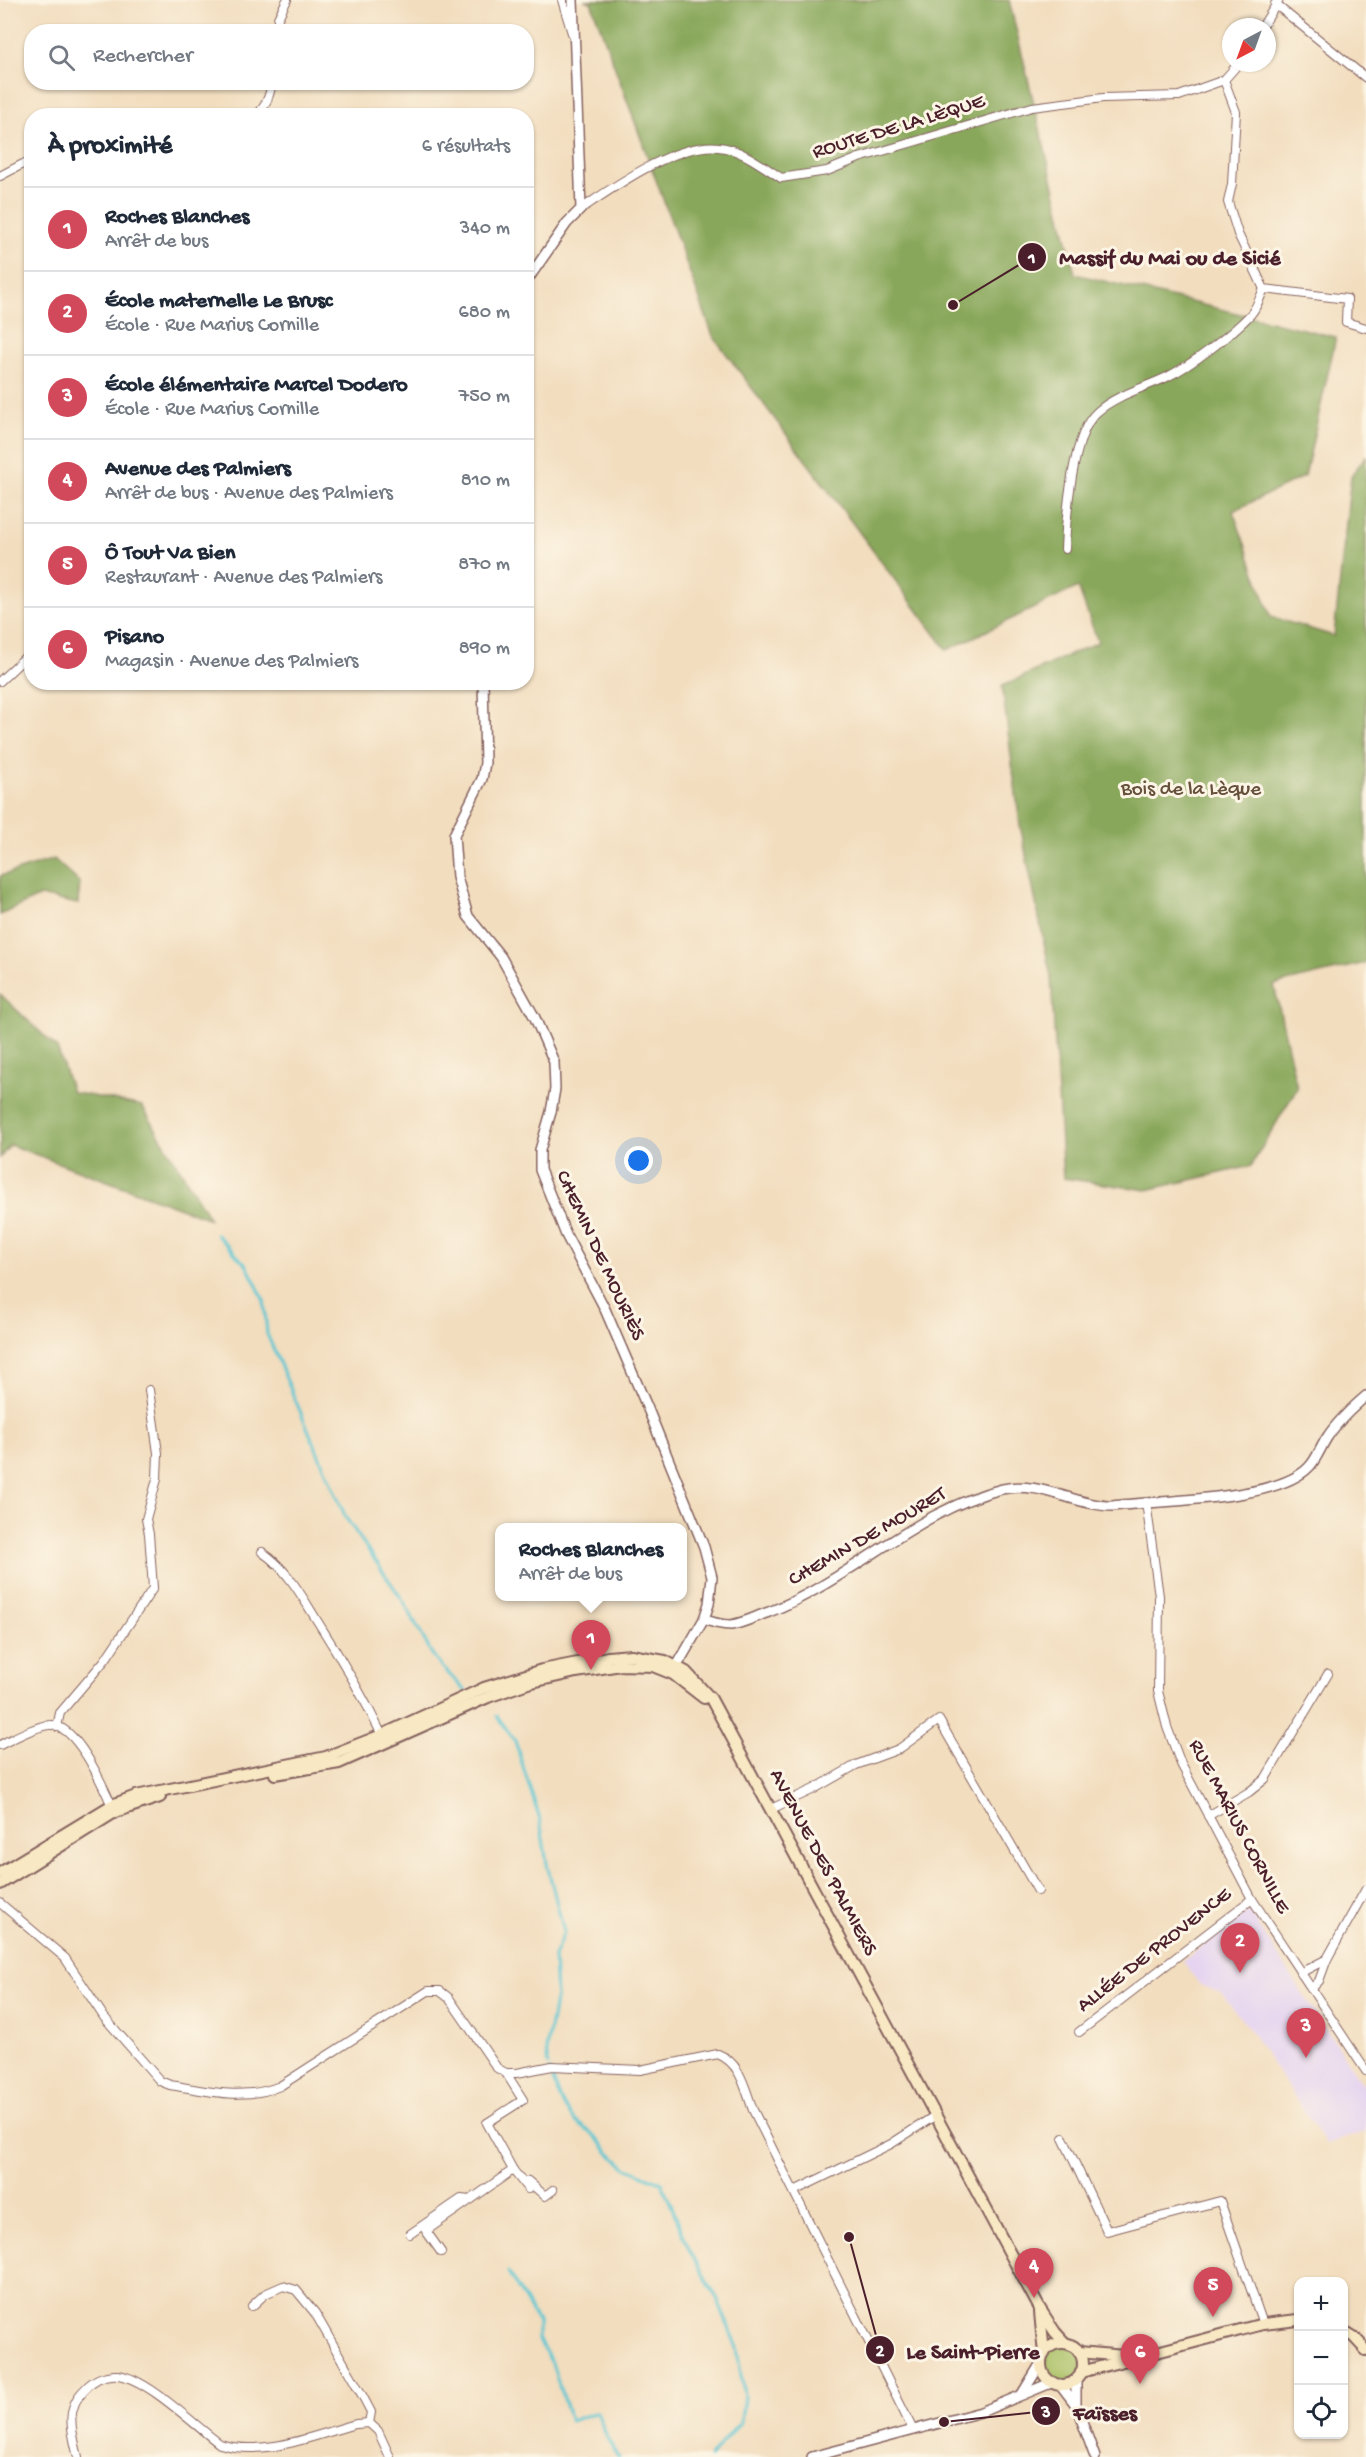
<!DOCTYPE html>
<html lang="fr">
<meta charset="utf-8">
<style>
body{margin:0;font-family:"Gochi Hand",sans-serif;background:#f6f6f7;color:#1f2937}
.controls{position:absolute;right:18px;bottom:18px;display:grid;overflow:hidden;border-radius:12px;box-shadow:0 2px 4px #0004}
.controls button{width:54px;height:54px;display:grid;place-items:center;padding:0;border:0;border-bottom:2px solid #e0e1e3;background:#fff;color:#1f2937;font:30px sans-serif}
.compass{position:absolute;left:1222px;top:18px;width:54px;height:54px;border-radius:50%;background:#fff;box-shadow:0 2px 4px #0004;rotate:221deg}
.you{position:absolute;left:639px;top:1161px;width:21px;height:21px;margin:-15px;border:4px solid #fff;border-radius:50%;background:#1a73e8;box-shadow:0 0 0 9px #1a73e833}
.badge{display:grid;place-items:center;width:39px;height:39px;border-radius:50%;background:#d1495b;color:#fff;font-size:20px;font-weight:700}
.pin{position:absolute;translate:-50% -50px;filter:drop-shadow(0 2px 3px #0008)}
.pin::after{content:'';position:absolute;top:32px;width:21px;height:18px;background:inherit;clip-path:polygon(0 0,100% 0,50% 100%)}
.popup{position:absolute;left:495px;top:1523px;width:192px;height:78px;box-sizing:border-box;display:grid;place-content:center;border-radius:12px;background:#fff;filter:drop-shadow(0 2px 4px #0005);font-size:20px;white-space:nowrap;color:#747a83}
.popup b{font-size:22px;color:#1f2937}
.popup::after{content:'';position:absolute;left:50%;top:100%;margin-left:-12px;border:12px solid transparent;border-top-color:#fff}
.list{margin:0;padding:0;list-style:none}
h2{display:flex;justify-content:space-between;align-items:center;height:78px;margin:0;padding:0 24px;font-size:26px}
h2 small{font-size:20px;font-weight:400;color:#747a83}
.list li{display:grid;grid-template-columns:39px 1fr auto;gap:18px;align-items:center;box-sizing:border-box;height:84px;padding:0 24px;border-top:2px solid #e0e1e3}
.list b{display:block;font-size:22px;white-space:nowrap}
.list p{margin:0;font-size:20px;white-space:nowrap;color:#747a83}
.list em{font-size:20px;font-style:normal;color:#747a83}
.icon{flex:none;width:33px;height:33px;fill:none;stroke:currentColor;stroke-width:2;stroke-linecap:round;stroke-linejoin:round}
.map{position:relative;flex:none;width:1366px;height:2457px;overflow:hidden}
.search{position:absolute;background:#fff;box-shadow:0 2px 4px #0004;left:24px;top:24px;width:510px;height:66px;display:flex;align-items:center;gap:15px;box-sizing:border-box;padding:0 21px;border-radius:24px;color:#747a83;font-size:22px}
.panel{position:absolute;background:#fff;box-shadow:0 2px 4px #0004;left:24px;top:108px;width:510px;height:582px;border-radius:24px}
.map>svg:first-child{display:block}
.built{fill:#e5d3f1}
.green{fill:#abc165;stroke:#7a7048;stroke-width:1.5}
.forest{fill:#88a75a;stroke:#696342;stroke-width:1.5}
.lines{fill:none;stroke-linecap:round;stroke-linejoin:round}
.stream{stroke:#5ac6d3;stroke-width:3}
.minor-casing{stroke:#85625e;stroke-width:10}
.tertiary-casing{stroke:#85625e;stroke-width:12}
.secondary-casing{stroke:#85625e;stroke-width:14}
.minor{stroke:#fff;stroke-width:8}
.tertiary{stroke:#fff;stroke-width:9}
.secondary{stroke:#f8e8c3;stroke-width:10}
.labels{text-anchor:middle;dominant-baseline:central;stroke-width:6;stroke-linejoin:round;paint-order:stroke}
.street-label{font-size:21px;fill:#4a1f2b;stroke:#fcf5e5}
.park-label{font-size:21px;fill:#67503c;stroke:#fcf5e5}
.leader{fill:none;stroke:#4a1f2b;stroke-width:2}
.callout-dot{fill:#4a1f2b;stroke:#fcf5e5;stroke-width:2}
.mark-label{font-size:18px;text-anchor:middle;font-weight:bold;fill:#fff}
.callout-label{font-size:22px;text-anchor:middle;font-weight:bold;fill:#4a1f2b;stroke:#fcf5e5;stroke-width:6;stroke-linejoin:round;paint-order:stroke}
</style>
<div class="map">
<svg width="1366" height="2457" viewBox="0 0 1366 2457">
<rect width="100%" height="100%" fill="#fcf5e5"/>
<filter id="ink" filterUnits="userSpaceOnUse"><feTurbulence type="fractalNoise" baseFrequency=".0167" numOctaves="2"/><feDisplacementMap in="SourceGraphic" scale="12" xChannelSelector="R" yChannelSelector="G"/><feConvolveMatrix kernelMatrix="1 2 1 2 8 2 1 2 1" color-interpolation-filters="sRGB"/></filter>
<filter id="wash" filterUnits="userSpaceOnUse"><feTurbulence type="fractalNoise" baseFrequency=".008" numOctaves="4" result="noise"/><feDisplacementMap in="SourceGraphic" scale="24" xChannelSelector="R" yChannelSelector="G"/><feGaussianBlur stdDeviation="1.35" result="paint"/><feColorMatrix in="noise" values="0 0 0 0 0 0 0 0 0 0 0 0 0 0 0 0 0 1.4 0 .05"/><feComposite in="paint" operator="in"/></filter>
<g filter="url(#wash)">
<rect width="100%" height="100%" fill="#f2ddbe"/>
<polygon class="built" points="1249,1911 1366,2090 1366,2132 1326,2144 1247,2026 1221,1993 1200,1985 1183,1961"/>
<circle class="green" cx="1062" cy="2364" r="21"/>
<g class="forest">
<polygon points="584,0 1009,0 1075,274 1336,337 1305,476 1233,511 1271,617 1334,636 1351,476 1366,456 1366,963 1274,985 1297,1088 1251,1166 1147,1190 1063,1178 1051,977 1020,825 1002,686 1098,642 1078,587 947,650 713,336 591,2"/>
<polygon points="54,859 80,883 78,904 40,896 0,915 0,876"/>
<polygon points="0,994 57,1048 72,1092 142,1106 210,1219 10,1145 0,1158"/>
</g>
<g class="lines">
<g class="stream">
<polyline points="216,1234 247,1266 264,1300 267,1334 346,1518 404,1602 434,1658 465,1691"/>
<polyline points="497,1716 515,1741 540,1820 547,1864 564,1932 554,1956 556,1996 546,2051 548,2064"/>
<polyline points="549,2070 563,2105 575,2121 595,2136 609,2153 626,2167 662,2183 690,2251 718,2300 737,2348 744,2396 741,2421 710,2457"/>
<polyline points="508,2272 538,2322 538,2339 552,2363 570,2421 597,2412 608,2440 619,2457"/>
</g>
</g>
</g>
<g filter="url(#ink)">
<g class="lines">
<g class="minor-casing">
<g id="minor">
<polyline points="562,0 572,33"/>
<polyline points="1275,4 1366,78"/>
<polyline points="1262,27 1279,0"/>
<polyline points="276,32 278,18 287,0"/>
<polyline points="1224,80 1236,112 1232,184 1228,202 1238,234 1264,289 1347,299 1346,322 1366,328"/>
<path d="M255,116c11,-8 15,-21 17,-34"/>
<polyline points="0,176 23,164 32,165"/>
<path d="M581,209c34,-23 96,-67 138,-62 22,2 44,19 62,31l46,-7 32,-13 173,-51 71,-9 76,-2 45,-16 15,-17"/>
<path d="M1065,549c1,-32 7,-116 32,-137 19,-17 47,-24 70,-35 26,-13 64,-42 84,-63 6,-7 9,-17 13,-25"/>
<polyline points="0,681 32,651"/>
<polyline points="1146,1502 1159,1596 1158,1691 1167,1727 1181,1764 1252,1899 1366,2071"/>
<path d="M262,1552c25,17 38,41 54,67 25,39 48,79 68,120"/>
<polyline points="57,1727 60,1713 105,1660 153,1588 149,1534 146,1519 157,1479 158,1453 149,1390"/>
<path d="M0,1745c12,-6 39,-21 52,-20 26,2 51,61 61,83"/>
<polyline points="771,1809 814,1789 856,1765 899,1749 939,1720 1038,1891"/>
<polyline points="1208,1816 1249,1792 1265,1779 1328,1674"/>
<path d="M0,1903l65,55 39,59 56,64 10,4c37,6 74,16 110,1l148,-95h12l9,7 48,70 9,5h11l35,-7 88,4 78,-16c23,9 27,35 35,56l160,320"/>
<polyline points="1300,1973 1327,1959"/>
<polyline points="1311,1989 1319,1981 1327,1959 1366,1889"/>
<polyline points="1079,2032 1252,1899"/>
<polyline points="1063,2138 1107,2231 1220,2201 1263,2324"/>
<polyline points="513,2170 528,2189"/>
<polyline points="524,2184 528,2181 545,2196 553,2190"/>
<polyline points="794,2191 891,2144 936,2115"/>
<polyline points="410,2234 461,2199 470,2200"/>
<polyline points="441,2252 426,2231 513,2170 487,2123 523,2100 506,2073"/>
<polyline points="252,2306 265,2294 283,2286 296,2290 315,2313 362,2395 371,2412 369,2423"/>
<path d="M78,2457c-6,-25 -14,-48 7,-68 8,-9 20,-15 33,-14 30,4 76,50 102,69 45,13 92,-8 136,-20l13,-1 9,8 12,26"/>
</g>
</g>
<g class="tertiary-casing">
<g id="tertiary">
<polyline points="526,282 567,223 581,209 573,0"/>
<polyline points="483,682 485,763 482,779 454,835 457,877 468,916 501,957 535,1018 554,1062 555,1089 551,1112 540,1150 540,1170 566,1235 604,1307 648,1409 704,1547 712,1577 709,1604 704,1619 674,1671"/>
<path d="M704,1619c9,4 18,6 27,6 13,-2 26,-9 38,-13 82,-32 147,-102 233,-123 38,-9 73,17 111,17 48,-6 164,-5 196,-39 8,-8 12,-21 19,-31 10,-15 24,-28 38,-40"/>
<polyline points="1060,2384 1076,2405 1095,2457"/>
<polyline points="1022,2394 1041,2363"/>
<polyline points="1076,2405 1076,2379"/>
<polyline points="812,2457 981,2412 1053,2382"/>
</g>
</g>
<g class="secondary-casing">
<g id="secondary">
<polyline points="275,1774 339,1763 488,1697 528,1683 576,1672 621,1665 653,1666 673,1674 704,1698"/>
<polyline points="0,1873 112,1805 136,1796 326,1757 382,1735 484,1688 542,1670 608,1657 631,1655 665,1661 686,1672 711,1699 1040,2309 1055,2332 1065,2343"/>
<polyline points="0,1884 115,1812 160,1797"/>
<polyline points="1040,2312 1044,2354"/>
<polyline points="1344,2331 1354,2337 1366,2350"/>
<circle cx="1062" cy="2364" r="21"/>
<polyline points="1079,2352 1124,2356"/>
<polyline points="1081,2372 1263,2324 1298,2320"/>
</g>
</g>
<use href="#minor" class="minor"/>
<use href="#tertiary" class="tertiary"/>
<use href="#secondary" class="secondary"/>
</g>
</g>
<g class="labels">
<g class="street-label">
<text transform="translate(899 128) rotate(-17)">ROUTE DE LA LÈQUE</text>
<text transform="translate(599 1256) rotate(65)">CHEMIN DE MOURIÈS</text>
<text transform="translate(868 1538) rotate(-30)">CHEMIN DE MOURET</text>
<text transform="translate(1238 1827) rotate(62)">RUE MARIUS CORNILLE</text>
<text transform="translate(822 1863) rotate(62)">AVENUE DES PALMIERS</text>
<text transform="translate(1155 1951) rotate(-38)">ALLÉE DE PROVENCE</text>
</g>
<g class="park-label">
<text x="1191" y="790">Bois de la Lèque</text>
</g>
</g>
<path class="leader" d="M953 305L1032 257M849 2237L880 2350M944 2422L1046 2411"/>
<g class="callout-dot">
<circle cx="953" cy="305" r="6"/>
<circle cx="849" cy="2237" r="6"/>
<circle cx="944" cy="2422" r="6"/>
<circle cx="1032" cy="257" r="15"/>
<circle cx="880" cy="2350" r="15"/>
<circle cx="1046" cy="2411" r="15"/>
</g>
<g class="mark-label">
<text x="1032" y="263">1</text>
<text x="880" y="2356">2</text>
<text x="1046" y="2417">3</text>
</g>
<g class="callout-label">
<text x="1170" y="264">Massif du Mai ou de Sicié</text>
<text x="973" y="2358">Le Saint-Pierre</text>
<text x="1105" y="2419">Faïsses</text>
</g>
</svg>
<div class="controls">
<button>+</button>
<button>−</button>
<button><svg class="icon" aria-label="locate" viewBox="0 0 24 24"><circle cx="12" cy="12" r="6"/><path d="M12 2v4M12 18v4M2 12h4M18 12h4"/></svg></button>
</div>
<svg class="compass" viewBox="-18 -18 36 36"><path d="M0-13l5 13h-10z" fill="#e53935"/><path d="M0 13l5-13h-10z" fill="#747a83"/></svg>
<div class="you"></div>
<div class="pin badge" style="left:591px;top:1670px">1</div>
<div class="popup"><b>Roches Blanches</b>Arrêt de bus</div>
<div class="pin badge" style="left:1240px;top:1973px">2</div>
<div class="pin badge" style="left:1306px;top:2058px">3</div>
<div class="pin badge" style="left:1034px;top:2298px">4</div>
<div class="pin badge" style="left:1213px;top:2317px">5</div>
<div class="pin badge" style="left:1140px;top:2384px">6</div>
<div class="search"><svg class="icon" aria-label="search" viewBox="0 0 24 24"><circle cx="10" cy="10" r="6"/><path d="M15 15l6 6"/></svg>Rechercher</div>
<section class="panel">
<h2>À proximité<small>6 résultats</small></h2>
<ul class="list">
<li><span class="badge">1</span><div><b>Roches Blanches</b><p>Arrêt de bus</p></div><em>340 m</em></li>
<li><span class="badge">2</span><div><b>École maternelle Le Brusc</b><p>École · Rue Marius Cornille</p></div><em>680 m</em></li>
<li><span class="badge">3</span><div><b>École élémentaire Marcel Dodero</b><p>École · Rue Marius Cornille</p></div><em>750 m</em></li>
<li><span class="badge">4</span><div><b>Avenue des Palmiers</b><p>Arrêt de bus · Avenue des Palmiers</p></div><em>810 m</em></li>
<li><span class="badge">5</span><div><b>Ô Tout Va Bien</b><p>Restaurant · Avenue des Palmiers</p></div><em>870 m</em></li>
<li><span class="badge">6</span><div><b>Pisano</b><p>Magasin · Avenue des Palmiers</p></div><em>890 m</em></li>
</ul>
</section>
</div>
